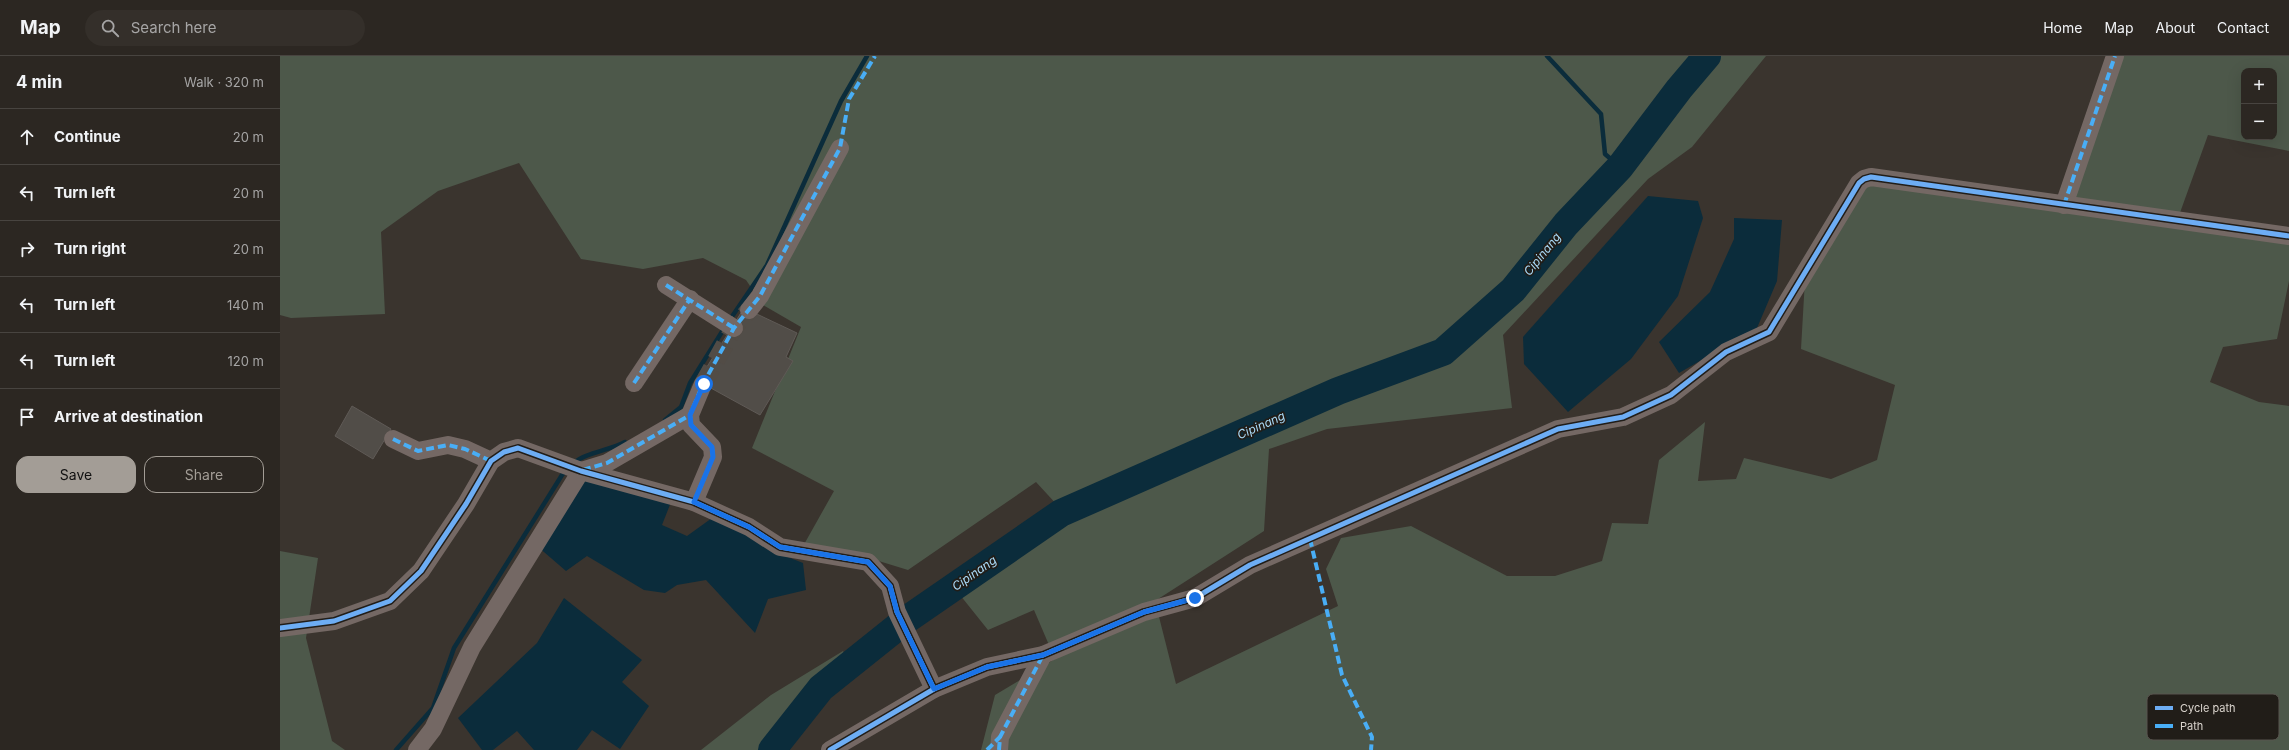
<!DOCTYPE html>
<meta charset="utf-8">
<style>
body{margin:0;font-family:Inter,sans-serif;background:#342f2a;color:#f1f3f6}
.controls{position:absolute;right:12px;top:12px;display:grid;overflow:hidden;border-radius:8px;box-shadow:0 4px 16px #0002}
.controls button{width:36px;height:36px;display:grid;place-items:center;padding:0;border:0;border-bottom:1px solid #484440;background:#2c2722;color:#f1f3f6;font:20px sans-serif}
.stop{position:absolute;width:12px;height:12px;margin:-9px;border:3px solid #1a73e8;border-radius:50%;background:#fff}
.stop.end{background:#1a73e8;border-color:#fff;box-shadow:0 1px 4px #0008}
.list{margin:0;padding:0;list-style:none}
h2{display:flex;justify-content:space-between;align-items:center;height:52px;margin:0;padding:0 16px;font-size:17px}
h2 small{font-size:13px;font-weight:400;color:#a6a5a5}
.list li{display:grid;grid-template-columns:26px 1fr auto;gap:12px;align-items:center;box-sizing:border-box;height:56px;padding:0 16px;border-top:1px solid #484440}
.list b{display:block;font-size:15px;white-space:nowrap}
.list em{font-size:13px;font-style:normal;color:#a6a5a5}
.actions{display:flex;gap:8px;padding:12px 16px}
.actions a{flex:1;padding:9px 0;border:1px solid #a39d96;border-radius:12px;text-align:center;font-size:14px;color:#a39d96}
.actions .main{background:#a39d96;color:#111}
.icon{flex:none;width:22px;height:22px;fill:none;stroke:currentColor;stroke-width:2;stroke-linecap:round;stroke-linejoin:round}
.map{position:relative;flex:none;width:2009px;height:694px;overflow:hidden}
header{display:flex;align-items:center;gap:24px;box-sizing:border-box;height:56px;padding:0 20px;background:#2c2722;border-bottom:1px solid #484440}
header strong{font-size:19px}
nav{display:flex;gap:22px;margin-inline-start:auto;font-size:14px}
.search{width:280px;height:36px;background:#342f2a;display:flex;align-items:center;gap:10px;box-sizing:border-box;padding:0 14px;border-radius:22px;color:#a6a5a5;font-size:15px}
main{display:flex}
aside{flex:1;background:#2c2722}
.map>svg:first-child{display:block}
.green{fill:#4d584a;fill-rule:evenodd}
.water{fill:#0b2c3b}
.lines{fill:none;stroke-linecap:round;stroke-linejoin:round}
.stream{stroke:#0b2c3b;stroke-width:4.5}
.river{stroke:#0b2c3b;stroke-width:28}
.building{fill:#514d48;stroke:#5f5a56}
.minor-tunnel{stroke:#524c46;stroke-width:18;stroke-dasharray:18 9;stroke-linecap:butt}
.minor{stroke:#746864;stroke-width:18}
.quiet{stroke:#49aef6;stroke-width:4;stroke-dasharray:8 4;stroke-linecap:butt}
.cycleway-casing{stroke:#211d18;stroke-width:8}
.cycleway{stroke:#6dadf4;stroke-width:5}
.route{stroke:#1a73e8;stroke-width:5}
.labels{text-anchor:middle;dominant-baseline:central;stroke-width:3.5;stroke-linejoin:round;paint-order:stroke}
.water-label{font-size:12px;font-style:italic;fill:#aadbf8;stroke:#211d18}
.key{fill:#211d18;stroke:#59544f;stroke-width:1}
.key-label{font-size:11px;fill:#dbd5ce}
</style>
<header>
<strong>Map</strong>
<div class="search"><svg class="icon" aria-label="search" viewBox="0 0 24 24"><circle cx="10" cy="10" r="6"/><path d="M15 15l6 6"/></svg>Search here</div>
<nav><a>Home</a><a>Map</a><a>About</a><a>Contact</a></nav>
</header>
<main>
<aside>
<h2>4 min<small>Walk · 320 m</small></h2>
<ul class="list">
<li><svg class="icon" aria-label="ahead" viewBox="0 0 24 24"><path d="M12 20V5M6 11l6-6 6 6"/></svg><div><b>Continue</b></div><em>20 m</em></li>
<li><svg class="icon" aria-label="left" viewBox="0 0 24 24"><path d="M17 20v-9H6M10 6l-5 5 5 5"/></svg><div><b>Turn left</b></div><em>20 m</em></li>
<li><svg class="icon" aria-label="right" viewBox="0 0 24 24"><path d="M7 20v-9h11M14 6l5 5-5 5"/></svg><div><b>Turn right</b></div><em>20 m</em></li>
<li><svg class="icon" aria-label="left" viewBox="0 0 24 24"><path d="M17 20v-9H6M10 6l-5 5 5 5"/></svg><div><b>Turn left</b></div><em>140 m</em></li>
<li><svg class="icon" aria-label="left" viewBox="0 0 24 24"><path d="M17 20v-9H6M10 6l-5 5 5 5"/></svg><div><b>Turn left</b></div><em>120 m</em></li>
<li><svg class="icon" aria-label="arrive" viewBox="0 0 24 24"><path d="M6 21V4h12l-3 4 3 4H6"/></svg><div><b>Arrive at destination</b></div></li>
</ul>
<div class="actions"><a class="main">Save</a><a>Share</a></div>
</aside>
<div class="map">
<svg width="2009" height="694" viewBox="0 0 2009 694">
<rect width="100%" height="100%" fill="#3a342e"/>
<g class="green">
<path d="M0,0h1486l-74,91 -44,32 -145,156 9,73 -185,21 -58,20 -5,82 -109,70 21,83 162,-78 -12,-37 15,-31 70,-12 96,50h48l47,-15 10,-38 36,1 11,-64 46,-38 -7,59 38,-2 8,-21 87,21 46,-19 18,-75 -94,-36 5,-87 59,-88 203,31 51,-149h170v95l-81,-16 -31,86 112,17v43l-12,58 -54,8 -13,35 49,20 30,4v344h-1308l14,-55 60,-36 -21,-49 -46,20 -40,-50 111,-73 -23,-25 -128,88 -39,-12 -67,-10 32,-57 -82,-43 49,-121 -38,-22 -17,-25 -43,-22 -60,11 -62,-10 -62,-96 -81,28 -57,41 4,82 -94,4 -11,-3zM1964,15h30v66h-30z"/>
<polygon points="0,495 38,502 26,582 52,685 65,694 0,694"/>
<polygon points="563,595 576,616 539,646 501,694 421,694 491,639"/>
</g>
<g class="water">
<polygon points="1368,140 1418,145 1423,162 1398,240 1351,303 1288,356 1244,308 1243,281"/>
<polygon points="1454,162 1502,164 1497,225 1477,272 1399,317 1379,286 1430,236 1454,183"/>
<polygon points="293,424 365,429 393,441 382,469 407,480 432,462 447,466 490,494 523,507 526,534 488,543 475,577 426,524 397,529 385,537 364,534 307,500 286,515 257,490"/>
<polygon points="284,542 362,604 342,626 369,650 340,693 312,674 297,694 254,694 237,675 213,694 202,694 178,662 257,587"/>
</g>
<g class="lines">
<g class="stream">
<polyline points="1267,0 1321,58 1325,98 1340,111"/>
<polyline points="449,265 487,209 561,45 587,0"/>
<polyline points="385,364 401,351 410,327 445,271"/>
<path d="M294,407c10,-10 37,-13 51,-21"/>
<polyline points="116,694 153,652 174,592 282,419 287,414"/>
</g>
<polyline class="river" points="492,694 541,632 626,564 781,457 1058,335 1163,296 1233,234 1286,168 1340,111 1399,33 1427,0"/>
</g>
<g class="building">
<polygon points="464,252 517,277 506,301 513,305 480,359 418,325"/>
<polygon points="72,350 111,373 93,403 55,380"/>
</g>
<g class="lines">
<polyline class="minor-tunnel" points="423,328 454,272 469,254"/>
<g class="minor">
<polyline points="1784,149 1835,0"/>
<polyline points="386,229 454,272"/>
<polyline points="469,254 480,240 560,92"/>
<polyline points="354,327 410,243"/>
<polyline points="113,383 138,395 168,389 185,393 211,405"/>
<polyline points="414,446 433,401 432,391 411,369 410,359 423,328"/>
<polyline points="0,572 54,565 110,545 141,515 186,448 211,405 224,396 238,392 301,415 414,446 469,471 500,491 588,506 610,530 617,556 654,633"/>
<polyline points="137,694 153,673 192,591 301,415 327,407 410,359"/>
<polyline points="550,694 654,633 707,611 763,599 864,556 915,542 970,509 1278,373 1343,361 1391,339 1446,296 1489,276 1579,127 1584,123 1591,121 2009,180"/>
<polyline points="719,694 720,681 763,599"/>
</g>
<g class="quiet">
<polyline points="1784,149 1835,0"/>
<polyline points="386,229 454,272"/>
<polyline points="354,327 410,243"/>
<polyline points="113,383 138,395 168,389 185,393 211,405"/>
<polyline points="303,414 327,407 410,359"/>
<polyline points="414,446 433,401 432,391 411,369 410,359 423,328 454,272 480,240 560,92 569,43 595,0"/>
<polyline points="1030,483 1062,619 1092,681 1091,694"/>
<polyline points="707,694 720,681"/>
<polyline points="719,694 720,681 763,599"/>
</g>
<defs>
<g id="cycleway">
<polyline points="0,572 54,565 110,545 141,515 186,448 211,405 224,396 238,392 301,415 414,446 469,471 500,491 588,506 610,530 617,556 654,633"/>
<polyline points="550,694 654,633 707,611 763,599 864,556 915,542 970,509 1278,373 1343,361 1391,339 1446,296 1489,276 1579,127 1584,123 1591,121 2009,180"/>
</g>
</defs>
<use href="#cycleway" class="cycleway-casing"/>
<use href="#cycleway" class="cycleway"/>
</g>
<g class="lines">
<polyline class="route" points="424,328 410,359 411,369 432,391 433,401 414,446 469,471 500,491 588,506 610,530 617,556 654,633 707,611 763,599 864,556 915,542"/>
</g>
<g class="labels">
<g class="water-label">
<text transform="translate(1262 198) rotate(-51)">Cipinang</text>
<text transform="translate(981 369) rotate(-24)">Cipinang</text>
<text transform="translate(694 517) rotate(-35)">Cipinang</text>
</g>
</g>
<rect x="1867" y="638" width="132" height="46" rx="6" class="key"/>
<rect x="1875" y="650" width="18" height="4" fill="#6dadf4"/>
<rect x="1875" y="668" width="18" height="4" fill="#49aef6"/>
<g class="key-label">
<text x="1900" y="656">Cycle path</text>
<text x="1900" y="674">Path</text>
</g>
</svg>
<div class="controls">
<button>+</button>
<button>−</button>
</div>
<div class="stop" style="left:424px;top:328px"></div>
<div class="stop end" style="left:915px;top:542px"></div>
</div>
</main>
